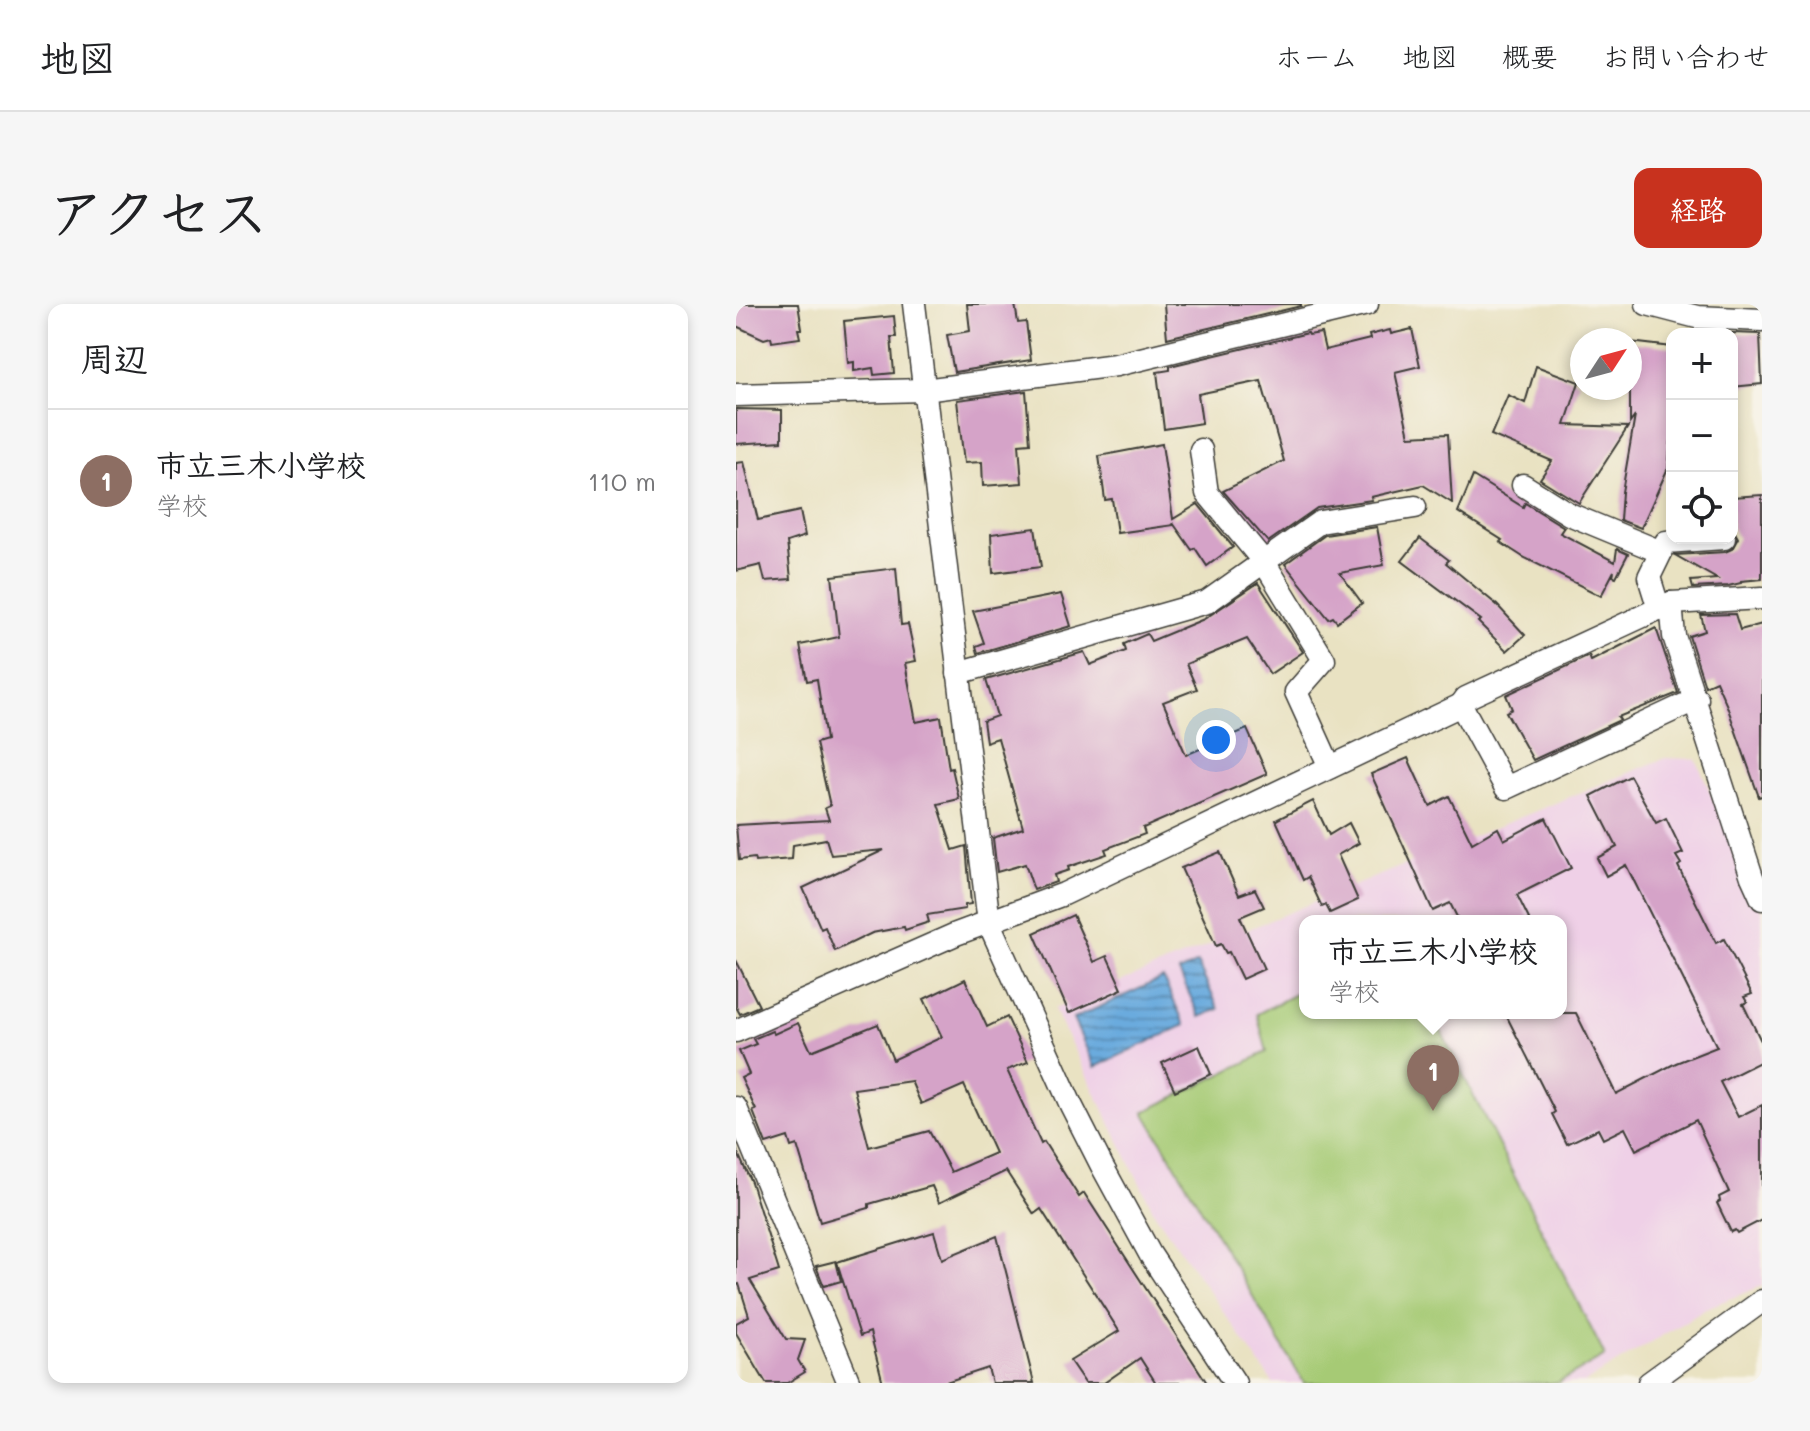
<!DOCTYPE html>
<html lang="ja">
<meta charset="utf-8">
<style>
body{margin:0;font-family:Mali,"Klee One",sans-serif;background:#f6f6f6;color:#202124}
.controls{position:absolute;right:24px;top:24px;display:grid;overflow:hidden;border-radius:16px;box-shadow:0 4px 12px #0003}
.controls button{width:72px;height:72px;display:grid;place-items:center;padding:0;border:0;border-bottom:2px solid #e0e0e0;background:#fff;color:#202124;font:40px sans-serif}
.compass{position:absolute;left:834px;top:24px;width:72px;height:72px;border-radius:50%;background:#fff;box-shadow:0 4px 12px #0003;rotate:54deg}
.you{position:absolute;left:480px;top:436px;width:28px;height:28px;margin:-20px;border:6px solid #fff;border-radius:50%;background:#1a73e8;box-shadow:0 0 0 12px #1a73e833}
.badge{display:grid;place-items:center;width:52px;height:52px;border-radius:50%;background:#c8321e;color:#fff;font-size:26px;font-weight:700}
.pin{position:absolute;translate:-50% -66px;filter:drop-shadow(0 2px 4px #0008)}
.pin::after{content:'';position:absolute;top:42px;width:28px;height:24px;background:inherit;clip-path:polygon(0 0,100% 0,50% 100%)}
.popup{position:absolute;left:563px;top:611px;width:268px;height:104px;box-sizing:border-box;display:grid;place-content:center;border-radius:16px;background:#fff;filter:drop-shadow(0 2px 6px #0005);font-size:26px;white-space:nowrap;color:#757577}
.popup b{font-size:30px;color:#202124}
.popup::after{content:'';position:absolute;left:50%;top:100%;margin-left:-16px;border:16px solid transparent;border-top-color:#fff}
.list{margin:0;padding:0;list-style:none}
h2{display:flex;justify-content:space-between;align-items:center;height:104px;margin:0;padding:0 32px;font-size:34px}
h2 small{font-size:26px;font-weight:400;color:#757577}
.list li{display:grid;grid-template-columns:52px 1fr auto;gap:24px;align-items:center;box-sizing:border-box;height:144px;padding:0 32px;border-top:2px solid #e0e0e0}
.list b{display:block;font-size:30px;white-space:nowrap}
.list p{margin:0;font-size:26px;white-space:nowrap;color:#757577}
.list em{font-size:26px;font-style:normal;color:#757577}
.icon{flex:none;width:44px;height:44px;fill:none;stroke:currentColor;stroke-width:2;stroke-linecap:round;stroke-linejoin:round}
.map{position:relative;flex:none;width:1026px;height:1079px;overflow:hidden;border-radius:16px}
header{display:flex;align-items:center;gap:48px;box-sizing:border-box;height:112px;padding:0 40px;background:#fff;border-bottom:2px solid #e0e0e0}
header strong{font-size:38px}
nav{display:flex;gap:44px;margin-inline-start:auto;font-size:28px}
.intro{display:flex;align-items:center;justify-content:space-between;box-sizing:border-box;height:192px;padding:0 48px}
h1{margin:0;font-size:56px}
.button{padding:20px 36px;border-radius:16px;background:#c8321e;color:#fff;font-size:28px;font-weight:700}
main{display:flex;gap:48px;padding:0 48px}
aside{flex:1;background:#fff;border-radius:16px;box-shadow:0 4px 12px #0003}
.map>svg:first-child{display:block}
.built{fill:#efd0e7;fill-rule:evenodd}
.pitch{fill:#a6ca74;stroke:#617348;stroke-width:2}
.water{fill:url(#water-rules);stroke:#43647d;stroke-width:2}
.building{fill:#d5a3c8;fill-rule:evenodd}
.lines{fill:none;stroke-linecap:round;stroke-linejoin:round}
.minor-casing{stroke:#3b3a35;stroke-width:25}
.minor{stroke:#fff;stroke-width:22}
</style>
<header>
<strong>地図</strong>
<nav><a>ホーム</a><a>地図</a><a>概要</a><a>お問い合わせ</a></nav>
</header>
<div class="intro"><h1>アクセス</h1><a class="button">経路</a></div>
<main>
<aside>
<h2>周辺<small></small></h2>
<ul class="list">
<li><span class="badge" style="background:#8d6e63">1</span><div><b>市立三木小学校</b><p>学校</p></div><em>110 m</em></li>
</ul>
</aside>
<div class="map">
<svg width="1026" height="1079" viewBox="0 0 1026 1079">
<defs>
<pattern id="water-rules" width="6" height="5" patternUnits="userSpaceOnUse" patternTransform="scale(2)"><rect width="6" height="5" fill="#6aabde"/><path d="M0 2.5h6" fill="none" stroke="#568ab3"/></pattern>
</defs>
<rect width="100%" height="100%" fill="#f7f3e8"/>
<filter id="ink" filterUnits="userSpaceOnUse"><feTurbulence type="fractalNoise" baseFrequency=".0125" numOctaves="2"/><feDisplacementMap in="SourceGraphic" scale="16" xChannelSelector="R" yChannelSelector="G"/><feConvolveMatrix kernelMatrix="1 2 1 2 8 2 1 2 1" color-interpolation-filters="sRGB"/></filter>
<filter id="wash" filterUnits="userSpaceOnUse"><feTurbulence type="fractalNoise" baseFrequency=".006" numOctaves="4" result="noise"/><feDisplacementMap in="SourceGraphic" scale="32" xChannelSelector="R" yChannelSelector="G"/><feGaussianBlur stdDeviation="1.8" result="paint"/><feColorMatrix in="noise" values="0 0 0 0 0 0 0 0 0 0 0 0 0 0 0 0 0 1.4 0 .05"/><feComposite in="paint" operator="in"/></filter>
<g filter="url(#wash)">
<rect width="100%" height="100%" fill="#e9e2c2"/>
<path class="built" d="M929,454l31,1 66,153v374l-53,21 -125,76h-311l-118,-169 -101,-205zM569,617h256v92h-256z"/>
<polygon class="pitch" points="569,685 569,709 696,709 869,1052 821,1079 568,1079 408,808 531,748 521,710"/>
<g class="water">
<polygon points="461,659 483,705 464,713 443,668"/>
<polygon points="427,674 449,721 359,763 337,715"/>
</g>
<g id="blocks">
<g class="building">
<polygon points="0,0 62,0 66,25 62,25 64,34 36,38 35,33 28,35 0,22"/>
<polygon points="231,0 279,0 282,19 290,18 295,56 218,68 211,31 234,27"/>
<polygon points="428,0 565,0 565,2 431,34"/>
<polygon points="158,12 160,33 155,33 158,69 138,71 137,64 118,67 118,58 112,59 108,17"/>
<polygon points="676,25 684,62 659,68 673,132 712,130 716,199 687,181 635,193 636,196 581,204 532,238 487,187 548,157 525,77 462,90 466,119 428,125 421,68 434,66 434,62 572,29 573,31 585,29 589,46 634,35 633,31 654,26 655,30"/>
<polygon points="996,29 1024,30 1026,80 996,83"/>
<polygon points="894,38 936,43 936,126 932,164 905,224 884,216 886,188 899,112 894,119"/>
<polygon points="800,62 843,78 829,121 892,123 843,199 804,175 816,157 755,131 772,91 789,99"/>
<polygon points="290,87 294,139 283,140 286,179 247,182 246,158 228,159 221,96"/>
<polygon points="0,105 46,106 46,137 0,140"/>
<polygon points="426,140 437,215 462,200 497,243 471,262 459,244 456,246 437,219 438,221 381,229 376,195 369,196 363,152"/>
<polygon points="8,158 22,216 64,207 69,232 51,238 55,275 29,277 25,261 0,267 0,159"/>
<polygon points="737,172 787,203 789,199 828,223 824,229 879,258 881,245 892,250 880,273 877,272 878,267 865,292 787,253 764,238 766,236 722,208"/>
<polygon points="1026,191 1026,275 1005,277 1005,279 992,282 957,284 955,277 981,275 939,251 989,248 996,245 1002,234 996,223 996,193"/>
<polygon points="641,223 648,261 604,269 626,299 601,318 597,313 593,315 549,260 589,231"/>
<polygon points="299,224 305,263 257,269 255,230"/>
<polygon points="684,234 713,256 710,259 761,301 789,331 771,347 742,318 745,316 666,257"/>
<polygon points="160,264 165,321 172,320 180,357 169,359 180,418 205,413 213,465 216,464 223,495 202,500 217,546 230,542 235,600 229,601 229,605 191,611 193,618 169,626 168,623 136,629 99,647 89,623 85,625 67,584 148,546 95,551 90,535 57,541 56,555 19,558 18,554 3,556 0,521 93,516 89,504 94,502 80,439 90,436 81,375 71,377 64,341 103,333 96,272"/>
<polygon points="522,279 567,348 534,370 511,335 450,360 461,385 427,398 450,451 511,425 531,470 407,524 409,530 369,545 371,550 332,563 333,566 318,571 320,578 298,586 289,560 261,568 257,534 287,524 262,434 250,438 247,417 261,412 250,376 348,348 354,361 390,347 388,340 411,330 415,337 468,315"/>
<polygon points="325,290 335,322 242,349 240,342 248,339 237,307"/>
<polygon points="999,310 1004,326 1026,320 1026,492 1023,493 991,402 980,377 969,382 953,332 969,327 965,311"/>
<polygon points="920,324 942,389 882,413 884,416 797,456 770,408 776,405 770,391 853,352 855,357"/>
<polygon points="672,454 694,502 713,492 736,539 762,524 768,536 810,514 835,564 781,591 794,617 723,617 714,599 697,607 635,470"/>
<polygon points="894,472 920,519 930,514 947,549 940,552 945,560 942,562 980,639 988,635 1016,690 1008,693 1011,698 1007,700 1026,739 1026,757 984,778 1002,813 1026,801 1026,916 1001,929 999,926 995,928 981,899 984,897 983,893 993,888 960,816 900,846 889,824 867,835 862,825 831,840 816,810 819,808 769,709 840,709 880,790 940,759 981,743 890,561 870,572 861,554 881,543 855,492"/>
<polygon points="577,497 593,531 613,519 623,539 602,551 622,596 594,609 590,601 586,603 572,573 567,576 540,516"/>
<polygon points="484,548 503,591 519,585 528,603 504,613 528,665 506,675 493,648 490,649 485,640 480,642 445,564"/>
<polygon points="337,611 358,658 371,652 386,685 333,709 298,629"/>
<polygon points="0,656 23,702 4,710 0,703"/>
<path d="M229,675l22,48 20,-10 21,45 -21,8 34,74 3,-2 35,55 5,-4 123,190h-51l-16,-25 -36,25h-19l-15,-22 49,-30 -78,-122 -7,5 -28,-43 -67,32 -7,-17 -63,18v4l-49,14 -23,-77 -6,2 -3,-10 -22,7 -13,-33 3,-1 -15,-32 8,-4 -10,-23 17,-7 -3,-5 19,-8 2,3 24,-11 13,28 67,-27 15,36 49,-23 -18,-38zM175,777l10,23 43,-19 31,68 -44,19 -22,-41 -60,16 -15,-58z"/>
<polygon points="463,742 475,770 439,787 426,759"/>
<polygon points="0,845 15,878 43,967 14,976 50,1035 69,1036 62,1056 69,1068 51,1079 30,1079 0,1029 0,1019 13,1012 3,980 0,981"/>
<polygon points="198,928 206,955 261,932 298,1079 256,1079 252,1064 207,1079 147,1079 134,1028 124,1032 101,958"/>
<polygon points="100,957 105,977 88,982 80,962"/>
</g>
</g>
</g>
<g filter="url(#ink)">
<use href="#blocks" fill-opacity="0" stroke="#3b3a35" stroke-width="2"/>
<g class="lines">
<defs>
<g id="minor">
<polyline points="178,0 253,619 335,801 366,862 414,950 499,1079"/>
<polyline points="911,0 961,13 1026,16"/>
<polyline points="0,91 188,86 380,61 631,0"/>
<polyline points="465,146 471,189 528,258 588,356 560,388 594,463"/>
<polyline points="787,181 833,210 925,248"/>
<polyline points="935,299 938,332 1016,573 1026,595"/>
<polyline points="923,305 913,273 930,238 988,234"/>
<polyline points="222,369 471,298 584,218 679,203"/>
<polyline points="961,395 770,484 725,401 730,394 935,299 1026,294"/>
<polyline points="0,727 220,630 328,590 725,401"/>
<polyline points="0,804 113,1079"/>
<polyline points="913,1079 1026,997"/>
</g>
</defs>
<use href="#minor" class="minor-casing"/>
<use href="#minor" class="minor"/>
</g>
</g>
</svg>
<div class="controls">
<button>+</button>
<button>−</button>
<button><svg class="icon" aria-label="locate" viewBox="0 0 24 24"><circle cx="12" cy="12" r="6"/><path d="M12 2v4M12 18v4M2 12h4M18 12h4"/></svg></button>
</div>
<svg class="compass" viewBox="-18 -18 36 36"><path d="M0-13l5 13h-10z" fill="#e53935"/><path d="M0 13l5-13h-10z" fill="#757577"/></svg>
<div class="you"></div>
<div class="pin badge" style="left:697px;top:807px;background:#8d6e63">1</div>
<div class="popup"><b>市立三木小学校</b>学校</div>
</div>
</main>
